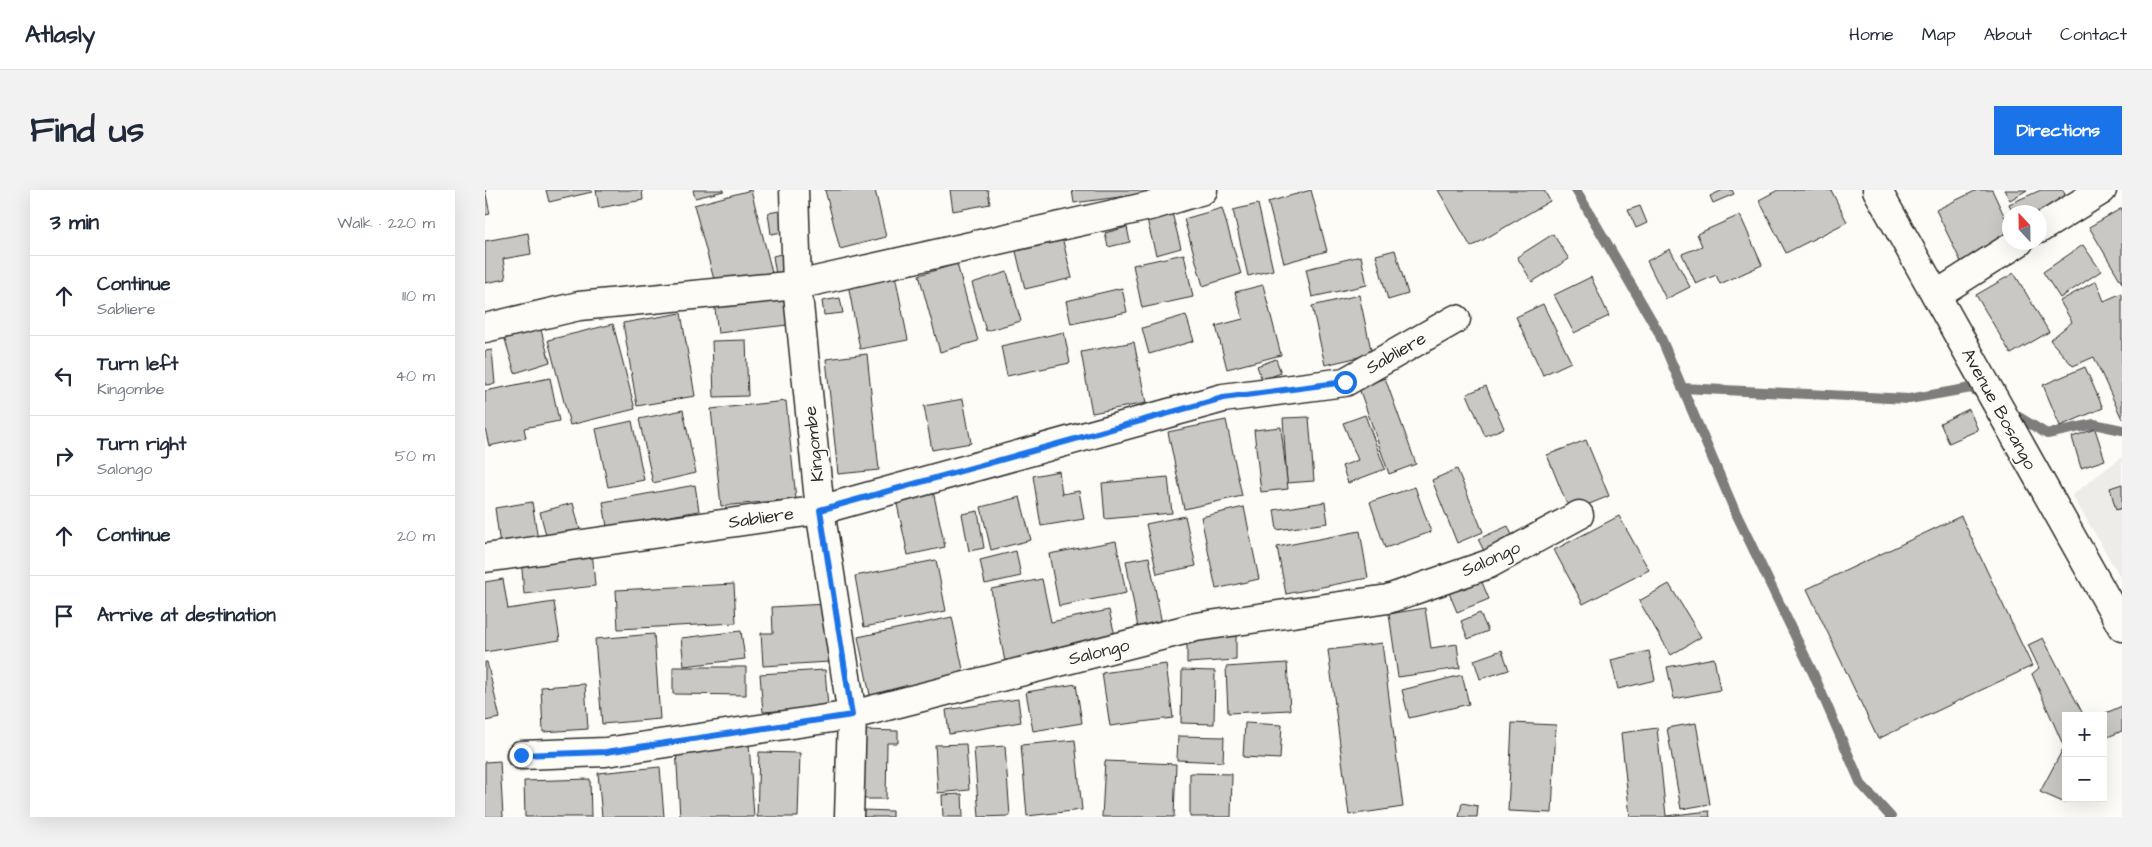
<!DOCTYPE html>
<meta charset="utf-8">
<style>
body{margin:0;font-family:"Architects Daughter",sans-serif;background:#f2f2f3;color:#1f2937}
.controls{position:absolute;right:15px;bottom:15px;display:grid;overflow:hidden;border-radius:0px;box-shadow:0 5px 20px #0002}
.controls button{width:45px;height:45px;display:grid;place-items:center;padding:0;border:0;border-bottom:1px solid #e0e1e3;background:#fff;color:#1f2937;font:25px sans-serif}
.compass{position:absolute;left:1517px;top:15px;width:45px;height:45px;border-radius:50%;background:#fff;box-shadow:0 5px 20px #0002;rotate:338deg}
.stop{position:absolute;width:15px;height:15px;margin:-11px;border:4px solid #1a73e8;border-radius:50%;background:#fff}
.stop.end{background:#1a73e8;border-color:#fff;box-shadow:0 1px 5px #0008}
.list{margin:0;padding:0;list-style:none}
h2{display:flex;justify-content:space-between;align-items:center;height:65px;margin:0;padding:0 20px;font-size:21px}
h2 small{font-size:16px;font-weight:400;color:#747a83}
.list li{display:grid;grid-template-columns:32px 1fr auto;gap:15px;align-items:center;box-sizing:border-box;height:80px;padding:0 20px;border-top:1px solid #e0e1e3}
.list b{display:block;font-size:19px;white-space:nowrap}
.list p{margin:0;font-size:16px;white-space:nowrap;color:#747a83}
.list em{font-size:16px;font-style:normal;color:#747a83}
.icon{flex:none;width:28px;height:28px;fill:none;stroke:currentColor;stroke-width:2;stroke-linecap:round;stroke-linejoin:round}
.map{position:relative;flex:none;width:1637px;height:627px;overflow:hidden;border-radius:0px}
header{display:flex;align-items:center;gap:30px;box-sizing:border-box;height:70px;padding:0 25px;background:#fff;border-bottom:1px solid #e0e1e3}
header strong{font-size:24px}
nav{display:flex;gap:28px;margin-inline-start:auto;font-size:18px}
.intro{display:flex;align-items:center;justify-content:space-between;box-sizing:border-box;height:120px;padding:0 30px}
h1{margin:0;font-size:35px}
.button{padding:12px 22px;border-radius:0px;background:#1a73e8;color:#fff;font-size:18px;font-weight:700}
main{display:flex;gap:30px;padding:0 30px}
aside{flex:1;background:#fff;border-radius:0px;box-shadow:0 5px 20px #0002}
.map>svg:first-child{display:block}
.built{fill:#edece8}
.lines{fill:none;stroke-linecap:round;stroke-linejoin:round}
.stream{stroke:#7e7d7b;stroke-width:10}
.building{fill:#c9c8c4;stroke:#2b2b2b}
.minor-casing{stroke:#2b2b2b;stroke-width:31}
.minor{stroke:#fdfcf7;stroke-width:28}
.route{stroke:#1a73e8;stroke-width:6}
.labels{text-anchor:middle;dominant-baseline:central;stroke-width:4;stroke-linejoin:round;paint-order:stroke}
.street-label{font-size:18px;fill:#2b2b2b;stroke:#fdfcf7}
</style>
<header>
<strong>Atlasly</strong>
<nav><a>Home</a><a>Map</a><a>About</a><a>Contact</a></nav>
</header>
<div class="intro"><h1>Find us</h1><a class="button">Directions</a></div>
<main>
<aside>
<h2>3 min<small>Walk · 220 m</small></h2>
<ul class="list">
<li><svg class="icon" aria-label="ahead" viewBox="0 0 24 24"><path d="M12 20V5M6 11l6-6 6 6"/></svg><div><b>Continue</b><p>Sabliere</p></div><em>110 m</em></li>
<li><svg class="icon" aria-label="left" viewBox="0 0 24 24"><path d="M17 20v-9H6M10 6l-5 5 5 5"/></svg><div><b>Turn left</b><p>Kingombe</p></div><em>40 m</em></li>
<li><svg class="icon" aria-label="right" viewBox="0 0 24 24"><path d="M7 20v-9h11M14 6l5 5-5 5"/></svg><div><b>Turn right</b><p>Salongo</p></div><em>50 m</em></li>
<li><svg class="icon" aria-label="ahead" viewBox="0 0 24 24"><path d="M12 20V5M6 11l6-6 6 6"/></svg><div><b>Continue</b></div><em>20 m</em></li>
<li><svg class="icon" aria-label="arrive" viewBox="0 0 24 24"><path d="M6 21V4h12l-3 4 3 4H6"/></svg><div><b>Arrive at destination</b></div></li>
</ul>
</aside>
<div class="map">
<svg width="1637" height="627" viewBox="0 0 1637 627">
<rect width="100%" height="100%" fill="#fdfcf7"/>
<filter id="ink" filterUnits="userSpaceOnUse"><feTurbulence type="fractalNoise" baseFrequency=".02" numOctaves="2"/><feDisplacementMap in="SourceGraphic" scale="10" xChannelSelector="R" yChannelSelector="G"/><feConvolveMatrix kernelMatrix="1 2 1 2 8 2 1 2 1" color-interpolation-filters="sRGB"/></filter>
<g filter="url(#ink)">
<polygon class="built" points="1637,267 1637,390 1587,305"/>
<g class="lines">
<g class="stream">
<polyline points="1091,0 1173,141 1249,319 1328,483 1376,594 1406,627"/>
<polyline points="1197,198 1424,209 1486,198 1499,206"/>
<polyline points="1524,221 1562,244 1609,234 1637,240"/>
</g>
</g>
<g class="building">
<polygon points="0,0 5,24 0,25"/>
<polygon points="61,0 106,0 107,2 64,12"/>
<polygon points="111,0 157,0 158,10 114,18"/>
<polygon points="208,0 239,0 239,1 210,8"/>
<polygon points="266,0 287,82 231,97 209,15"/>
<polygon points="340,0 390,0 401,47 355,59"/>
<polygon points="465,0 503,0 505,14 468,21"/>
<polygon points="587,0 680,0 680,1 589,13"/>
<polygon points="826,0 842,61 799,73 783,12"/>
<polygon points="953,0 1059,0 1065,11 986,57"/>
<polygon points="1238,0 1247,0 1249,4 1228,13 1225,6"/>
<polygon points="1293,0 1346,0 1362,32 1301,63 1274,10"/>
<polygon points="1492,0 1507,0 1524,36 1524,52 1478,76 1451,20"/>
<polygon points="1519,0 1542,0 1525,10"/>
<polygon points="1556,0 1578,0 1585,16 1554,30 1554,22 1527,22 1524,14"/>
<polygon points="773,14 788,80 763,86 748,20"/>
<polygon points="1155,16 1162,33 1151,38 1143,20"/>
<polygon points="737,18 756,84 718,96 699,29"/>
<polygon points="1637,18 1637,93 1604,37"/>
<polygon points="686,19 696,58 671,65 661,26"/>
<polygon points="300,20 303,41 286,44 283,23"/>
<polygon points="1255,25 1277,75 1235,94 1231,85 1211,94 1197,64 1217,56 1212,44"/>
<polygon points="642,37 645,52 623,57 620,43"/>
<polygon points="43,43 46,64 18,69 21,89 0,93 0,51"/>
<polygon points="576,43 587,88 540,99 529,53"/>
<polygon points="1068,44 1084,69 1047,92 1032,67"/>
<polygon points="1598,55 1616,81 1575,108 1558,82"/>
<polygon points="1185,59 1205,97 1181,109 1162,71"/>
<polygon points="910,60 923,104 903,110 891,65"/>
<polygon points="300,63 304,82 291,85 288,66"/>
<polygon points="699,64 708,107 657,118 648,75"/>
<polygon points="876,66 882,95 827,107 821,79"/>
<polygon points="472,74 493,151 455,162 434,85"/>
<polygon points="522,82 536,131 501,141 487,93"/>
<polygon points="1529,83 1564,142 1526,164 1491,105"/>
<polygon points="410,85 423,150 375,159 363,94"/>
<polygon points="1106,87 1124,126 1089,143 1069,105"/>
<polygon points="1611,91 1619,111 1637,103 1637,229 1609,167 1588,176 1565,150 1587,132 1575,111"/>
<polygon points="778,95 796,165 742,179 731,136 758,129 750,102"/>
<polygon points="637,98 642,122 586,134 581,111"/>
<polygon points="307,102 311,134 233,143 229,111"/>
<polygon points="874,105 887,164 840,175 827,116"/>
<polygon points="355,108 358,123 339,125 337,111"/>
<polygon points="1058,114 1086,172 1058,185 1031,127"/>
<polygon points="196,123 210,206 152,216 138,133"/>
<polygon points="701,125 709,151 664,164 657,138"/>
<polygon points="54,133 65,172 30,183 18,143"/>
<polygon points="128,134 150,219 85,235 63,150"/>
<polygon points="579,142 585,173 522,186 516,156"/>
<polygon points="261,150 263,206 229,207 227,151"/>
<polygon points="649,152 661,213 607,223 596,162"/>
<polygon points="7,160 10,194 0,195 0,161"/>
<polygon points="382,164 394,280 353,284 341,169"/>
<polygon points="791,169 796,183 777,190 772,176"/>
<polygon points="1600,177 1618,218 1575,236 1558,195"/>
<polygon points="65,188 74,231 39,238 41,248 4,256 0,238 0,201"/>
<polygon points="900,188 931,274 904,284 874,198"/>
<polygon points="1001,196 1019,238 1000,246 982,204"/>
<polygon points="478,209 486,253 447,260 439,216"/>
<polygon points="301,211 311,309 236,316 226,219"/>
<polygon points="1484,219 1493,240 1464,253 1455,233"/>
<polygon points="198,220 211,283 168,293 154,229"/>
<polygon points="880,225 900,279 863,293 857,276 873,270 858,233"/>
<polygon points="824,227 829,291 802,293 798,228"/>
<polygon points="741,230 757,306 699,319 683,242"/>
<polygon points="147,231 159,290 123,297 111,239"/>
<polygon points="796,237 803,299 776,302 769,240"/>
<polygon points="1610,239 1620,270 1596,278 1587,247"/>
<polygon points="1101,250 1124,306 1085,322 1062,265"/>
<polygon points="972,279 998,342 972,353 947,290"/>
<polygon points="574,281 577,304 594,301 599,329 556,336 548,286"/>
<polygon points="683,287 687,323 620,329 617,293"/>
<polygon points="1637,294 1637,318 1631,320 1625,298"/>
<polygon points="210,295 214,321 122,337 118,312"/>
<polygon points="447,296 460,357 423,365 410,305"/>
<polygon points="930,297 946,342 900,358 885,312"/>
<polygon points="535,307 546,350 506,360 496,317"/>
<polygon points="47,312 53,350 15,355 10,318"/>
<polygon points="840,312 843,333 792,340 789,320"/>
<polygon points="88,313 95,340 62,349 55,322"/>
<polygon points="759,317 774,389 731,399 716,327"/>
<polygon points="493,321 499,358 484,361 477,324"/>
<polygon points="700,326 711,376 672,384 661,334"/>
<polygon points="1134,326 1164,380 1098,414 1069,360"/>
<polygon points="1476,326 1547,476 1393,549 1322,399"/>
<polygon points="1023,336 1030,352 1001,365 993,349"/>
<polygon points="875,341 883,388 801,404 792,357"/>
<polygon points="631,351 641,403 574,416 564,364"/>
<polygon points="107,360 110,396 39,404 36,368"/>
<polygon points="531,361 536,386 500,394 495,370"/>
<polygon points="664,367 677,434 653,438 641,371"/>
<polygon points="451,370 461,421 379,437 370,386"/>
<polygon points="994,385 1004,409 972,422 962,398"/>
<polygon points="18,389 23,419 69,412 75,450 0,462 0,392"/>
<polygon points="557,389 566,432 624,420 631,450 520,472 506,399"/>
<polygon points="249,394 251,433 133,439 131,400"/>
<polygon points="1184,394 1216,447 1186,465 1154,411"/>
<polygon points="341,414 344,472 278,476 276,443 288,443 287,417"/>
<polygon points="940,418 946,458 972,454 975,478 913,487 904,424"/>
<polygon points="995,423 1003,441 983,449 976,431"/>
<polygon points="467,427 480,489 386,510 373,447"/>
<polygon points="256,441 260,469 199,476 196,448"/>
<polygon points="169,444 175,529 117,534 110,449"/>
<polygon points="751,446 751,470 702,473 702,449"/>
<polygon points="1558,448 1599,526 1581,526 1582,608 1580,613 1555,602 1579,557 1547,484 1554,478 1543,455"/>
<polygon points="897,453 918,617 864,625 843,460"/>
<polygon points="1017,460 1024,480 995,489 989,470"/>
<polygon points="1164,461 1170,490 1133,499 1126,470"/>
<polygon points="1229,468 1235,500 1189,509 1182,477"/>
<polygon points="0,472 2,472 15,528 0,531"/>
<polygon points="802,473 805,520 743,523 741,477"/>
<polygon points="681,474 688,528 625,536 617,483"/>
<polygon points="188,477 261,477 261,505 188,504"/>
<polygon points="340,480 343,517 278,522 275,484"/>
<polygon points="697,480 730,481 729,534 696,533"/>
<polygon points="977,485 984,514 924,528 917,500"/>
<polygon points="100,494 103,539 58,542 56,497"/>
<polygon points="591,494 597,533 548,541 541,502"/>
<polygon points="533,509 536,532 464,544 461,520"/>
<polygon points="1637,516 1637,541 1618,549 1618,526 1614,526"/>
<polygon points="760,533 797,535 795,569 758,567"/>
<polygon points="1027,533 1071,535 1067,623 1023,621"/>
<polygon points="1211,533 1225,614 1196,619 1182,538"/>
<polygon points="1172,538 1181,626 1224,621 1225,627 1145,627 1136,543"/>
<polygon points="377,540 413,541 413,553 402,553 401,609 375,609"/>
<polygon points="693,546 739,547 738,572 692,570"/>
<polygon points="590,550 597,620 542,626 536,555"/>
<polygon points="264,553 269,627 195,627 191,558"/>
<polygon points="481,554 484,600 453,603 450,555"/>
<polygon points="520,556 525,626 494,627 489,558"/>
<polygon points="274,562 315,563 313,627 272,627"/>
<polygon points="15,571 18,627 0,627 0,572"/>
<polygon points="620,571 691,574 689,627 617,627"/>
<polygon points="175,577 179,627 117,627 113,583"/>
<polygon points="705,583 747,584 746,627 705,627"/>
<polygon points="105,589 106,627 40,627 39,591"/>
<polygon points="477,604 478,627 458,627 457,605"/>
<polygon points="977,613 993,616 992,627 974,627"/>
<polygon points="376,620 407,621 407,627 376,627"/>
</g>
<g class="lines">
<defs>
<g id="minor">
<polyline points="309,0 312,95 335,320 367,525 364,627"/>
<polyline points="1392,0 1637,437"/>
<polyline points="1554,39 1617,0"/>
<polyline points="1451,105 1534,52"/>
<polyline points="0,138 94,116 312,95 669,15 718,0"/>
<polyline points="0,368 335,320 738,208 860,192 971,129"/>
<polyline points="36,565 121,562 367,525 711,437 903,409 1004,374 1094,325"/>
</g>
</defs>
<use href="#minor" class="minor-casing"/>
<use href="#minor" class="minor"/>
</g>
</g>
<g class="lines" filter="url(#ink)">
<polyline class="route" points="36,565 121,562 367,525 335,320 738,208 860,192"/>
</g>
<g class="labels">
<g class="street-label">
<text transform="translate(911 163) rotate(-30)">Sabliere</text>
<text transform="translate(1514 219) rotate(61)">Avenue Bosango</text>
<text transform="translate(329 254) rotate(-96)">Kingombe</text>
<text transform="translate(276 328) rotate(-8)">Sabliere</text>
<text transform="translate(1006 369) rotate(-24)">Salongo</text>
<text transform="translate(614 462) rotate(-14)">Salongo</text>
</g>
</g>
</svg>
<div class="controls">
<button>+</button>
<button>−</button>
</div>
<svg class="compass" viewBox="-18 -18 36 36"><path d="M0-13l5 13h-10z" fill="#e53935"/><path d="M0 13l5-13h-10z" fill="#747a83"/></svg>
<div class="stop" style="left:860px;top:192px"></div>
<div class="stop end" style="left:36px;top:565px"></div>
</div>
</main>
